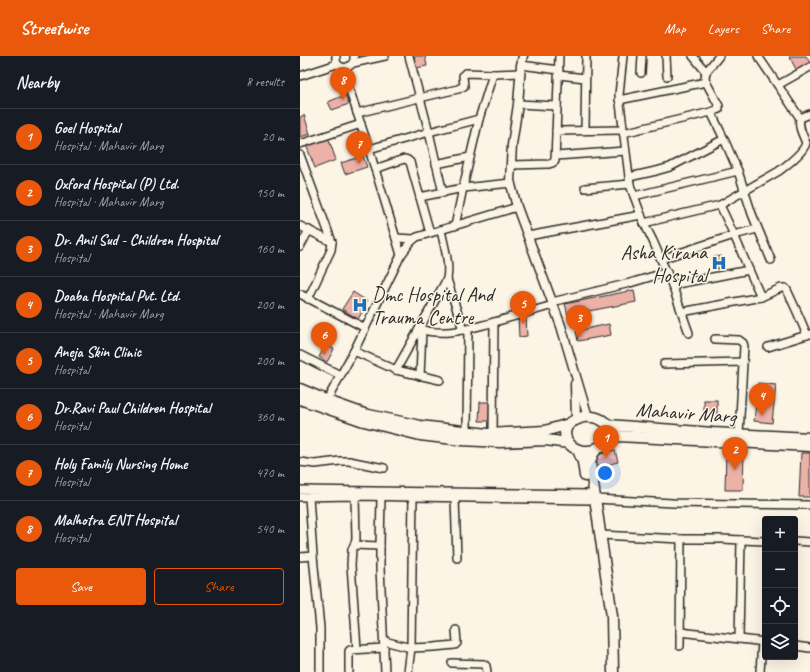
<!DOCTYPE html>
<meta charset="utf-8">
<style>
body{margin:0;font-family:Caveat,sans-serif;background:#242831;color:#f1f3f6}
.controls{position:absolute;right:12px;bottom:12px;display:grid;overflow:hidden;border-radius:4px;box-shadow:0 4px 16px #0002}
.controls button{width:36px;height:36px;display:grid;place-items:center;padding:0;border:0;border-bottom:1px solid #363941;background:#171b24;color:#f1f3f6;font:20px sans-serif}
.you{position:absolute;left:305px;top:417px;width:14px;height:14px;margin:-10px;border:3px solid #fff;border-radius:50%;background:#1a73e8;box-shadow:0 0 0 6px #1a73e833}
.badge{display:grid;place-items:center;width:26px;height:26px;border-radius:50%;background:#ea580c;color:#fff;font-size:13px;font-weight:700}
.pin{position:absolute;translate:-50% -33px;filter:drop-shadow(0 1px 2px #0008)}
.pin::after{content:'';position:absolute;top:21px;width:14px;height:12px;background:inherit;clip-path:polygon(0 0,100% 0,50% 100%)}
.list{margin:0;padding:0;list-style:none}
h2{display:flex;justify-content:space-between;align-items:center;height:52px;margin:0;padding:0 16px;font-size:17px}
h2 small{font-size:13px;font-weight:400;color:#9ea1a6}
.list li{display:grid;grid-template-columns:26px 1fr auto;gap:12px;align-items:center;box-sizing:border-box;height:56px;padding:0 16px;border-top:1px solid #363941}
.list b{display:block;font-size:15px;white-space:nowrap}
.list p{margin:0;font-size:13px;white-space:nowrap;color:#9ea1a6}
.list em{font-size:13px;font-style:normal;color:#9ea1a6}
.actions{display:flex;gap:8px;padding:12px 16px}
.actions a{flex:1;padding:9px 0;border:1px solid #ea580c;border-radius:4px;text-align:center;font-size:14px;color:#ea580c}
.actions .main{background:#ea580c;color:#fff}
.icon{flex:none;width:22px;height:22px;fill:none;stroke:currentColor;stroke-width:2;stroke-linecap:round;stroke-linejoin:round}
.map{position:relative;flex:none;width:510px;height:616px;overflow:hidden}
header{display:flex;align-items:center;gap:24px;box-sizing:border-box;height:56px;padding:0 20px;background:#ea580c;color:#fff}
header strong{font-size:19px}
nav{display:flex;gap:22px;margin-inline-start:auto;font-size:14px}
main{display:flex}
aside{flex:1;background:#171b24}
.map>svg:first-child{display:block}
.building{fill:#ecb2a8;stroke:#2b2b2b}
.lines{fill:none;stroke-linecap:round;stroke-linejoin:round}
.minor-casing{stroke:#2b2b2b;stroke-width:10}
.major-casing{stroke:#2b2b2b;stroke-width:11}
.highway-casing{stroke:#2b2b2b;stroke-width:13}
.minor{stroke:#fcf5e5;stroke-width:7}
.major{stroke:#fcf5e5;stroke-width:8}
.highway{stroke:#fcf5e5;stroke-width:10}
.labels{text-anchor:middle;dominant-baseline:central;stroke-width:3;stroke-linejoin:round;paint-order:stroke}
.poi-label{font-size:20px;fill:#2b2b2b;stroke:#fcf5e5;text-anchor:end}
.street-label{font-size:20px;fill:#2b2b2b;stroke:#fcf5e5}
</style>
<header>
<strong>Streetwise</strong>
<nav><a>Map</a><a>Layers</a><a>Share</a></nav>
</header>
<main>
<aside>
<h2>Nearby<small>8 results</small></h2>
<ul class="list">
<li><span class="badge">1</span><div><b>Goel Hospital</b><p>Hospital · Mahavir Marg</p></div><em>20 m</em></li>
<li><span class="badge">2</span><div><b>Oxford Hospital (P) Ltd.</b><p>Hospital · Mahavir Marg</p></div><em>150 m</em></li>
<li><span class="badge">3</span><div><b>Dr. Anil Sud - Children Hospital</b><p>Hospital</p></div><em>160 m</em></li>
<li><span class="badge">4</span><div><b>Doaba Hospital Pvt. Ltd.</b><p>Hospital · Mahavir Marg</p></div><em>200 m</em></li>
<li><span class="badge">5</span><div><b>Aneja Skin Clinic</b><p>Hospital</p></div><em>200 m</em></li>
<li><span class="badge">6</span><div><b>Dr.Ravi Paul Children Hospital</b><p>Hospital</p></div><em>360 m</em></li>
<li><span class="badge">7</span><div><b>Holy Family Nursing Home</b><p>Hospital</p></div><em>470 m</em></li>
<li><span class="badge">8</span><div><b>Malhotra ENT Hospital</b><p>Hospital</p></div><em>540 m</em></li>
</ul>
<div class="actions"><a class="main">Save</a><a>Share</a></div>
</aside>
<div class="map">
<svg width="510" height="616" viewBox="0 0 510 616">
<rect width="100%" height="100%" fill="#fcf5e5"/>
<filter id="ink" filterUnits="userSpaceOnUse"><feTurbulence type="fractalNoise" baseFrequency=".025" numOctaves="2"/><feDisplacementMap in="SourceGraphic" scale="8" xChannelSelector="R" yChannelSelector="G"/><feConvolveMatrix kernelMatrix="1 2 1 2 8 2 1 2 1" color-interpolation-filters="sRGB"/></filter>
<g filter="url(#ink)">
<g class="building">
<polygon points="114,0 125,0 127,10 116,12"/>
<polygon points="489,0 506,0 510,7 510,10 498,17"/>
<polygon points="45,39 49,48 32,54 28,46"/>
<polygon points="4,59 10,78 0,81 0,61"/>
<polygon points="28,81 36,104 15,112 6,89"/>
<polygon points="63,100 67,111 45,118 41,107"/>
<polygon points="421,200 423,212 416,213 414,201"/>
<polygon points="334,234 336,246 268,259 265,248"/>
<polygon points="53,236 67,245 63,252 64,253 58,263 42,253"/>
<polygon points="218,261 226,261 227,280 219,281"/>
<polygon points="309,268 311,279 278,285 276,275"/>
<polygon points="26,289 34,293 27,306 19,301"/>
<polygon points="458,327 476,329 472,367 454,365"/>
<rect x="404" y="344" width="13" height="18"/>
<polygon points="180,346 190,346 189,365 179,365"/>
<polygon points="315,394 318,406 298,411 295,399"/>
<polygon points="426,395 444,395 443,434 425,434"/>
<polygon points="501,397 510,397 510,441 499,441"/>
</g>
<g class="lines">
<defs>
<g id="minor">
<path d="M36,0c-1,8 3,11 10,12 5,-3 9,-5 8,-12"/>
<polyline points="109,0 129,76 143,137"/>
<polyline points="323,0 319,39 330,129 344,167 353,185 372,229 389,277"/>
<polyline points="366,0 367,20"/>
<polyline points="393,0 406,16 419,0"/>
<polyline points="53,7 85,0"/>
<polyline points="221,9 259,14"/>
<polyline points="46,12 48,29 69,93 101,199"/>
<polyline points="341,17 342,0"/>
<polyline points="259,19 285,22"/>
<polyline points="0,20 37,8"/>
<polyline points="478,29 510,11"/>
<polyline points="319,44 406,26"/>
<polyline points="218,48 257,50"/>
<polyline points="411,56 424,83 438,115 452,158 471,204"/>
<polyline points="57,57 119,42 158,33 164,30 163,20 164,18 166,17 193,18 220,17"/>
<polyline points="500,62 510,58"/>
<polyline points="285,74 286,0"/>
<polyline points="256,75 323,74"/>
<polyline points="323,77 411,56 419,53 419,50 406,26 405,22 406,16"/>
<polyline points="0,88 61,68"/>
<polyline points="69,93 129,76 179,63"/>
<polyline points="0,99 32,186 31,194 8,243"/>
<polyline points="256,100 325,95"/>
<polyline points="136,108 170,101"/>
<polyline points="211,109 249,108 252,107 255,105 259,0"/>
<path d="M75,113l29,-10c3,0 4,1 6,3l20,71"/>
<polyline points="329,121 356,115 370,111 424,83"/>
<polyline points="285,132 330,128"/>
<polyline points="334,140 438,115"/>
<polyline points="120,141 163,132 211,127"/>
<polyline points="420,149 434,179 449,214"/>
<path d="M344,167l63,-15 13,-3 59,-34c8,-6 25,-19 27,-28 -3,-8 -8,-15 -6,-25l-42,-62"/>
<polyline points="0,170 32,186"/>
<polyline points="155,170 163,132 179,63 193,18"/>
<polyline points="228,180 341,159"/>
<polyline points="96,182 114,183"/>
<polyline points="0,191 9,174"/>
<polyline points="361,203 434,179 457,173"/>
<polyline points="147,223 163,274"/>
<polyline points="372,229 449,214 461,241 481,232 485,232 487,234 498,258 507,279"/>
<polyline points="0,238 65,272"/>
<polyline points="252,246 330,227 367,216"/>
<polyline points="382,256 461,241"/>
<path d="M119,273c26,8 48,0 72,-6 21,-6 42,-12 62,-18"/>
<polyline points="415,283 439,284 443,287 444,290 439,378"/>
<polyline points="468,291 510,278"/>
<polyline points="54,295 96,314 140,324"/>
<polyline points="0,299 40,319"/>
<polyline points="364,308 443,306"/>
<path d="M96,314l51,-91c3,-17 -3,-33 -6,-49"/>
<polyline points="120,320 122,274"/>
<path d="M27,344l27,-49 47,-96c5,-6 9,-14 16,-18l100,-30"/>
<polyline points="167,376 168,273"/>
<polyline points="193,378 194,266"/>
<polyline points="0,406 15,408 40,405 49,405 84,412"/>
<polyline points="0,434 288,438"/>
<polyline points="55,440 56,483 55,488 52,493 51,509 57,593"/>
<polyline points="0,441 55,440 289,444"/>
<polyline points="9,441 13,500 20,572 20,616"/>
<polyline points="81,441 80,490 80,512 85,616"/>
<polyline points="155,442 157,502"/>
<polyline points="295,443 373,447 510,449"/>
<polyline points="300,479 381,483 423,483 441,484 465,485"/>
<polyline points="495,485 510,486"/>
<polyline points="54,489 80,490"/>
<polyline points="0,501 13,500"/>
<polyline points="380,576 465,586"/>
<polyline points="439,583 441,484"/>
<polyline points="84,585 111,592 134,591 155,589 157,587 156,574"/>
<polyline points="380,590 381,483"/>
<polyline points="495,590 510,592"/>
<polyline points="152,607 184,608 186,610 187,616"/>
<polyline points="49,616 49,595 50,594 84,592"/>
<polyline points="108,616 111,592 113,438"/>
<polyline points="460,616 462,586"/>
</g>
<g id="major">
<polyline points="223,0 221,9 218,48 212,89 210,125 217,151 261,270 288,361"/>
<polyline points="275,328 276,363"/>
</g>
<g id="highway">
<polyline points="0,333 33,347 64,358 120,370 188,378 245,375 269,368"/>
<polyline points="0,343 64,365 120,379 162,384 200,386 246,384 269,387"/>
<path d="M283,361c33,-3 37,29 6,34 -12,1 -24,-6 -24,-19 1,-3 2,-6 4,-8 4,-4 9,-5 14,-7z"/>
<polyline points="308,369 413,377 510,382"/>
<polyline points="310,381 318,380 510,390"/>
<polyline points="297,392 292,399 290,407 312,560 313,616"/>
<polyline points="278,394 283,406 285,420"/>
</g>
</defs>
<use href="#minor" class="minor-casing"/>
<use href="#major" class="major-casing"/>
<use href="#highway" class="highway-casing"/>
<use href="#minor" class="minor"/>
<use href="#major" class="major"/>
<use href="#highway" class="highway"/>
</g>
</g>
<defs>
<symbol id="hospital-bare" viewBox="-9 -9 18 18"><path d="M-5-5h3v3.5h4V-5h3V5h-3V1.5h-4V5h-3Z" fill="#1f6fb2" stroke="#fcf5e5" stroke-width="2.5" paint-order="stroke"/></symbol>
</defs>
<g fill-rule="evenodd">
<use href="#hospital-bare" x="408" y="196" width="22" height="22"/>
<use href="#hospital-bare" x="49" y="238" width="22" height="22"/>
</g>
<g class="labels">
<g class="poi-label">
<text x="407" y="196">Asha Kirana<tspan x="407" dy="23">Hospital</tspan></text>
<text x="72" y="238" text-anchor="start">Dmc Hospital And<tspan x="72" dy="23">Trauma Centre</tspan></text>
</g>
<g class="street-label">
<text transform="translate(386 357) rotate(4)">Mahavir Marg</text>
</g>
</g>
</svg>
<div class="controls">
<button>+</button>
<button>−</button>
<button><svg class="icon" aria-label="locate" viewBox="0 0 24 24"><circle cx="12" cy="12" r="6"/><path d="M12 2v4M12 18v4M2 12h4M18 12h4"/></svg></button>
<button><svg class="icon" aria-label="layers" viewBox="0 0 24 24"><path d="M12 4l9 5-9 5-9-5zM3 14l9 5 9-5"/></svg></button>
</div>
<div class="you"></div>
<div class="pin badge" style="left:306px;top:402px">1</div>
<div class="pin badge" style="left:435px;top:414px">2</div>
<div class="pin badge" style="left:279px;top:282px">3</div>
<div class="pin badge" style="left:462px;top:360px">4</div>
<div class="pin badge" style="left:223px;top:268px">5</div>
<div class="pin badge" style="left:24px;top:299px">6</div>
<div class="pin badge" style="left:59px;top:108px">7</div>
<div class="pin badge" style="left:43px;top:44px">8</div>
</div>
</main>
